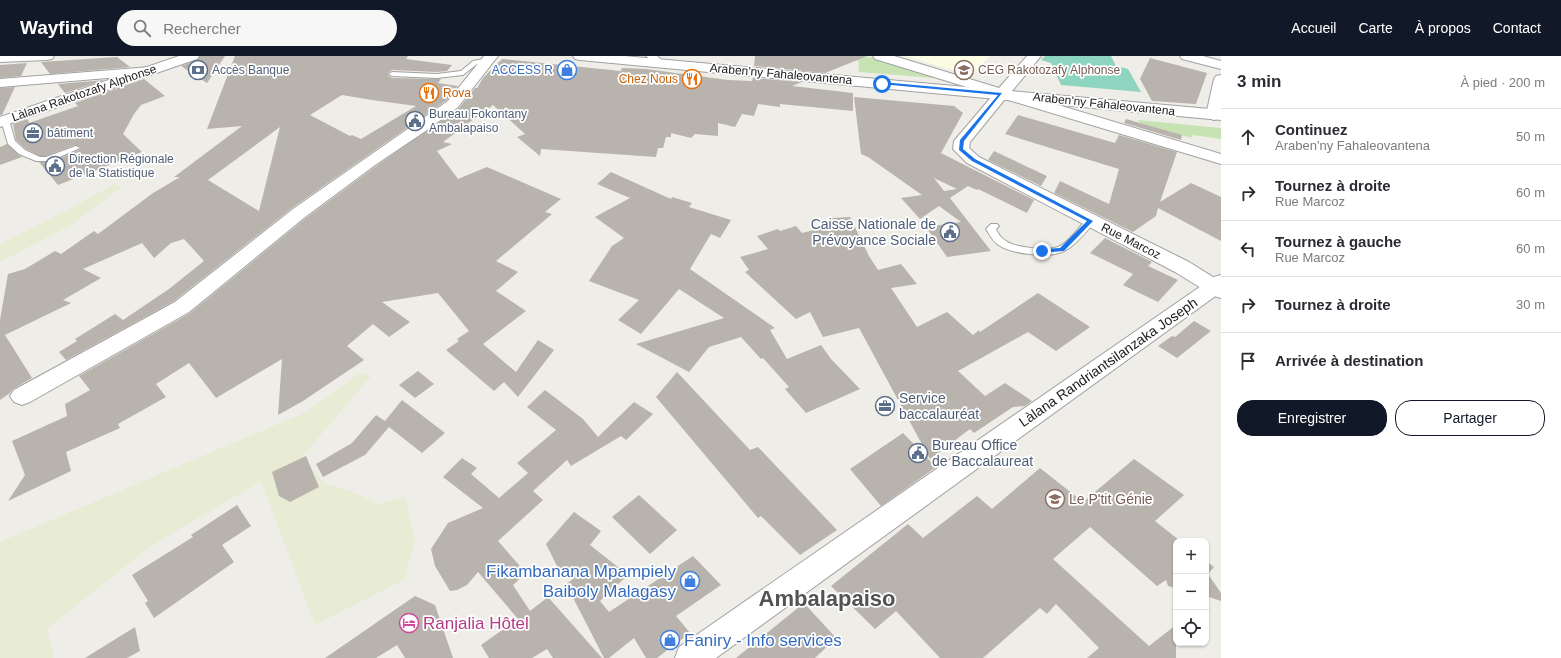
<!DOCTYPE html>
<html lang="fr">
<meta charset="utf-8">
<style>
body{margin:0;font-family:Helvetica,sans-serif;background:#f7f7f7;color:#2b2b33}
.controls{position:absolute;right:12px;bottom:12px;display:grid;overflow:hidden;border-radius:8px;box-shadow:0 1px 3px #0004}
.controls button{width:36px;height:36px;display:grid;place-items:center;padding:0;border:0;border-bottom:1px solid #e1e1e2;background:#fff;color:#2b2b33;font:20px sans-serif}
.stop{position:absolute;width:12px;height:12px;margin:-9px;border:3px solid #1a73e8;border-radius:50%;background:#fff}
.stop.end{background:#1a73e8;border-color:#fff;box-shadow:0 1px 4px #0008}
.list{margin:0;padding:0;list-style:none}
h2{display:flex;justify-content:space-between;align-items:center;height:52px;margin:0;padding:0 16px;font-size:17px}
h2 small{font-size:13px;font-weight:400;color:#7c7c81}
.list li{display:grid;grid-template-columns:26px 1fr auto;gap:12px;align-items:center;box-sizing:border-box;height:56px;padding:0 16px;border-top:1px solid #e1e1e2}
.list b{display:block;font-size:15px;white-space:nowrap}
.list p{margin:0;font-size:13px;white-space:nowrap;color:#7c7c81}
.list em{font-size:13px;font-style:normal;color:#7c7c81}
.actions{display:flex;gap:8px;padding:12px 16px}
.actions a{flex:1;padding:9px 0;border:1px solid #111827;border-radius:16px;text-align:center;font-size:14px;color:#111827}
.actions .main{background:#111827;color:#fff}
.icon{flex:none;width:22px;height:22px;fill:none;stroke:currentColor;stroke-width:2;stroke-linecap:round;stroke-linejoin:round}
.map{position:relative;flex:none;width:1221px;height:602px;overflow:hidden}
header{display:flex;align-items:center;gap:24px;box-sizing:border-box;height:56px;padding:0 20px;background:#111827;color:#fff}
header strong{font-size:19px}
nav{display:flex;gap:22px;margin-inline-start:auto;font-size:14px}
.search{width:280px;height:36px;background:#f7f7f7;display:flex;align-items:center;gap:10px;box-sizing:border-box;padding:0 14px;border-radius:22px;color:#7c7c81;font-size:15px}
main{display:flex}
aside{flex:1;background:#fff}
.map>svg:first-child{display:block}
.education{fill:#fafce4}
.farmland{fill:#e8ecd5}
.grass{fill:#c7e3b3}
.pitch{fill:#8ed5bf}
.building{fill:#b8b3ad;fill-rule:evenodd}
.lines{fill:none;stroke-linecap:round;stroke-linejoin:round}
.service-casing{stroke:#a1a1a1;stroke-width:2}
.pedestrian-casing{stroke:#a1a1a1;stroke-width:2}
.minor-casing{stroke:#a1a1a1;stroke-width:2}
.tertiary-casing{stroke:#a1a1a1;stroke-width:2}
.service{fill:#fff;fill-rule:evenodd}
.pedestrian{fill:#fff;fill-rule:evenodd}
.minor{fill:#fff;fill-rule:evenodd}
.tertiary{fill:#fff;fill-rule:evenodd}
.route{fill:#1a73e8}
.labels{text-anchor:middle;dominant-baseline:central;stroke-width:3.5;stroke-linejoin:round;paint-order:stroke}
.far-service-label{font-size:12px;fill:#4e5e75;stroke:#fff;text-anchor:start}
.far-shop-label{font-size:12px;fill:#366cbe;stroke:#fff;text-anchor:end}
.far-education-label{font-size:12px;fill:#785e54;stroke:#fff;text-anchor:start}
.far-street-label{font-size:12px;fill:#202020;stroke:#fff}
.far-food-label{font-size:12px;fill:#c56008;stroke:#fff;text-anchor:end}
.service-label{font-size:14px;fill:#4e5e75;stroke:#fff;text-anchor:start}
.street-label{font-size:14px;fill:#202020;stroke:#fff}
.education-label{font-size:14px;fill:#785e54;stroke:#fff;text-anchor:start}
.near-shop-label{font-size:17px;fill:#366cbe;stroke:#fff;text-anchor:end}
.near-hotel-label{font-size:17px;fill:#b23c85;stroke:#fff;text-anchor:start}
.near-district-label{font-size:22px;font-weight:bold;fill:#535353;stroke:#fff}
</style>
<header>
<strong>Wayfind</strong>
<div class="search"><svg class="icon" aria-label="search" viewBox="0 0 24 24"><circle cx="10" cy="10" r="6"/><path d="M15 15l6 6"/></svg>Rechercher</div>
<nav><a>Accueil</a><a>Carte</a><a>À propos</a><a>Contact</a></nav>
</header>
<main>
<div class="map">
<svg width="1221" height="602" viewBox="0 0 1221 602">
<rect width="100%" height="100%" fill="#efede7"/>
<polygon class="education" points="905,0 990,0 972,20"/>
<g class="farmland">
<polygon points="114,128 122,131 71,169 0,206 0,188 75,150"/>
<polygon points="360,317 372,319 302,401 325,427 350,435 378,448 405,441 415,485 404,524 315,569 261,425 151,490 47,573 54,601 52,602 0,602 0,486 306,356"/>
</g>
<g class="grass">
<polygon points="858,0 866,0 932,20 934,22 859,16"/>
<polygon points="1138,64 1221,72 1221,83 1193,79 1191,82 1140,67"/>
</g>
<polygon class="pitch" points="1045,0 1111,0 1116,10 1128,13 1141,36 1061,29 1051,7 1041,4"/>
<g class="building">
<polygon points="200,0 225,0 207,27 181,10 197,4"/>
<path d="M235,0h173l-2,3 46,6 -5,6 -10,1 -45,-2 -4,3v2l4,3 49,1 -3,4 20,3 -11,14 -155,108 -118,93 -108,59 -7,-8 18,-11 -2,-2 40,-25 8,6 46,-31 35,-28 -20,-22 -13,4 -17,15 -12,-15 -59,26 18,9 -38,22 8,3 -66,32 27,43 -19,11 -3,4 -10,7v-80l8,-46 17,-5 30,-18 6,3 33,-23 4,3 55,-41 27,-16h-6l68,-51 -35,3zM342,39l30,5 44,6 -55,33 -9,-4 -2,1 -40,-21zM280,71l-21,84 -51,-31z"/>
<polygon points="755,0 865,0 865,1 825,17 754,10"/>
<polygon points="117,1 130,11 50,18 41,6"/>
<polygon points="1150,2 1207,17 1196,48 1152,45 1140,23"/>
<polygon points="502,3 621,15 622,12 646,13 728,24 752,25 753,22 802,26 792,30 853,37 853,55 780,48 780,51 758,48 754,60 742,58 735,71 718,67 718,80 695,78 691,82 671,77 671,81 666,81 663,92 658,92 656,101 541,93 540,100 517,81 525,78 493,49 443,86 452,88 437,95 458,123 487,111 561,143 545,156 552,158 496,205 518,216 496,235 526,255 483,288 516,316 538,284 554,294 518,341 504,326 494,335 446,294 459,285 457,283 469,275 438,237 382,246 410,266 389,281 373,268 347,290 364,304 303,345 278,359 282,303 216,342 189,307 156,328 166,341 118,368 120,372 66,396 71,415 8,445 25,419 12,385 67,360 65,348 90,334 79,320 190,257 306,162 376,110 459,52 475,32 477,32 483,22"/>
<polygon points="27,7 21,20 0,22 0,9"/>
<polygon points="144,23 165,40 141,49 134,58 123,78 142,96 58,129 39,106 51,106 81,93 81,91 75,89 46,100 40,100 26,93 16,84 13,68 28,63 29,67 78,50 75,47"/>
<polygon points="105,24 65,37 58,28"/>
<polygon points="15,31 2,59 0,59 0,32"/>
<path d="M854,41l100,9 9,7 -22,40 93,47 -7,13 -49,-24 -1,1 -9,-4 -18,12 41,53 -44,6 -21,-30 35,-5 -22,-16 -19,13 -19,-21 21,-3 -54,-38 -7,-3zM934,122l23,11 -13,2z"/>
<polygon points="1018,59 1115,87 1119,79 1177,96 1160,146 1191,127 1221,141 1221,185 1158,152 1156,160 1133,176 1054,137 1060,125 1109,148 1119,113 1005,78"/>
<polygon points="1126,63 1182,79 1181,84 1124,67"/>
<polygon points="7,88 22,101 0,109 0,91"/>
<polygon points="994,95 1047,120 1041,130 988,104"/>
<polygon points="611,116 671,143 672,141 692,147 689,151 731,164 720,182 711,178 690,213 775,272 770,274 787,303 821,289 831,303 860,333 806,357 785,333 789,331 763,302 761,303 741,281 709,291 689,316 636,288 724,262 679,233 641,278 618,264 639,244 589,225 612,190 624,182 595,161 630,142 597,128"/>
<polygon points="850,161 869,200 878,214 901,208 917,228 891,232 917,271 947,256 973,279 979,274 980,276 1038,237 1090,271 1056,295 1028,276 958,315 985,340 1005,327 1032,345 1025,350 1013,351 974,377 970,373 930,403 859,272 823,281 810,256 796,263 745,216 749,214 740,201 768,193 757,180 778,173 780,175 796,170 802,177 835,169 832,162"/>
<polygon points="1105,182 1152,206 1148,210 1178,224 1158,246 1123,229 1133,218 1090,197"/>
<polygon points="1194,265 1211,275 1177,302 1158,290 1172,280 1175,281"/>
<polygon points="418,315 434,328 415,342 399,329"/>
<polygon points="677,316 750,394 758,391 837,474 800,499 761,460 758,462 656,341"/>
<polygon points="545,334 583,363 598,381 634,346 653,358 626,384 621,380 571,410 567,404 533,435 543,444 498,485 526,517 513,529 530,555 548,541 602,602 553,602 547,593 532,602 489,602 481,589 518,563 478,516 467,529 457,534 450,535 435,510 431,493 448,467 483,452 443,421 462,402 477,412 471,418 499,442 528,417 517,407 556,374 527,351"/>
<polygon points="402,344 445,377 422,397 389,371 365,399 323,421 316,408 352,387 376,359 385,365"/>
<polygon points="903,377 936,411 881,450 850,413"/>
<polygon points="306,400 319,431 290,446 279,440 272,416"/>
<polygon points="1134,403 1184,439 1155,465 1179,484 1183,485 1176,485 1176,532 1168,530 1166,524 1157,530 1090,471 1053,503 1149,590 1176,569 1176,602 1087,602 1099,592 1056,548 1047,558 1040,552 983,602 940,602 896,555 875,573 831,530 908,468 923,482 977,440 992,453 1040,412 1083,446"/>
<polygon points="639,439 677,474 650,498 612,461"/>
<polygon points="237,449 251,470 222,489 234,506 154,562 145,547 148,545 132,519 193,481 191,479"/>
<polygon points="574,456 601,475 590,489 628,519 600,545 609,556 693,500 721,529 676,560 690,577 657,602 646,602 634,582 609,602 604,602 566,528 573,523 557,510 546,488"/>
<polygon points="1206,505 1214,511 1208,518 1221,537 1221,545 1206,540"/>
<polygon points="415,540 435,549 453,602 405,602 397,589 376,602 325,602"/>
<polygon points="804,547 836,582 815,602 736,602"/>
<polygon points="135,571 140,595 127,602 85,602"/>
</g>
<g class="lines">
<defs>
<g id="service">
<polygon points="489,2 491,3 491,5 477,8 463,19 437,22 392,20 389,18 392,16 437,18 461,15 473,5"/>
<polygon points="2,62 8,62 9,64 15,85 25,94 40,101 46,101 76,90 80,92 50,105 36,105 19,98 8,88 1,64"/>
<path d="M1090,162l5,3c-8,10 -18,23 -29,29 -13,9 -53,4 -66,-4 -7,-4 -10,-11 -14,-17l5,-5h6l2,2 -3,3c2,5 5,9 10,12 10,7 40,10 52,6 11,-4 21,-20 29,-28z"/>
</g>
<polygon id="pedestrian" points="646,0 657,0 666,8 661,11 657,10"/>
<g id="minor">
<polygon points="0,0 54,0 52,3 47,4 0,6"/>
<polygon points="484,0 498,0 458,51 427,74 375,109 305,161 189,256 30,346 22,349 14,346 10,340 14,334 175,246 293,153 448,45"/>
<polygon points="873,0 894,0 999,32 1027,0 1041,0 1012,35 1221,98 1221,108 1005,43 970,86 969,92 979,101 1189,206 1221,226 1221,242 1214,240 1175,216 967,107 953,93 954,85 993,39 875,3"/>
<polygon points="150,11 155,12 157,15 155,18 0,31 0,23"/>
<polygon points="1221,19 1221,60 1219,62 1214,64 1209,62 1206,59 1214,23 1216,20"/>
</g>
<g id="tertiary">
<polygon points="179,0 199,0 197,3 0,71 0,61"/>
<polygon points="573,0 624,0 1221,54 1221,64 580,4 575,3"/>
<polygon points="1180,0 1203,0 1221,5 1221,13 1182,3"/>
<polygon points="1221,219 1221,236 716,602 675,602 679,591 1214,221"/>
</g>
</defs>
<use href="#service" class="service-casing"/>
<use href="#pedestrian" class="pedestrian-casing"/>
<use href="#minor" class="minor-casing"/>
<use href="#tertiary" class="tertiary-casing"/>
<use href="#service" class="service"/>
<use href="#pedestrian" class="pedestrian"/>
<use href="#minor" class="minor"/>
<use href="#tertiary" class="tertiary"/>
</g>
<polygon class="route" points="882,26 1002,37 964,85 963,93 975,103 1093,165 1064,195 1040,197 1040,194 1042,193 1060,192 1087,165 972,105 959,94 960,84 998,39 881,28"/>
<defs>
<symbol id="bank-ring" viewBox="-11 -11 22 22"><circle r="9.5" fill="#fff" stroke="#5c6f8a" stroke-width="1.5"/><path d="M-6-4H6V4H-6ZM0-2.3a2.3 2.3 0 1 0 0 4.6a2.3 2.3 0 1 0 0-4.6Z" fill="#5c6f8a"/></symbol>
<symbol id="shop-ring" viewBox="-11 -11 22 22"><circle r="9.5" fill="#fff" stroke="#3f7fe0" stroke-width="1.5"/><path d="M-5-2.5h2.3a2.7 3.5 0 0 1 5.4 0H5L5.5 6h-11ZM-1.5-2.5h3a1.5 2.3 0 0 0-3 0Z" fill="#3f7fe0"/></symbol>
<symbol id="school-ring" viewBox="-11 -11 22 22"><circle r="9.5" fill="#fff" stroke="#8d6e63" stroke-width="1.5"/><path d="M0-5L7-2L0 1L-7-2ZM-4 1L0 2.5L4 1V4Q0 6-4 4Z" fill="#8d6e63"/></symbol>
<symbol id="restaurant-ring" viewBox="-11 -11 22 22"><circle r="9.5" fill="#fff" stroke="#e8710a" stroke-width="1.5"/><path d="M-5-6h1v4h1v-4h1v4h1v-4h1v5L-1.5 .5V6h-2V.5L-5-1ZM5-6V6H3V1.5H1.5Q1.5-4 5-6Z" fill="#e8710a"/></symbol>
<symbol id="civic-ring" viewBox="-11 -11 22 22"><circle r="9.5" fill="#fff" stroke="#5c6f8a" stroke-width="1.5"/><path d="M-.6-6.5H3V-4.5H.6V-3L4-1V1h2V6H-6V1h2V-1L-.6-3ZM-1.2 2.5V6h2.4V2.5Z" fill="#5c6f8a"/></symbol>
<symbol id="office-ring" viewBox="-11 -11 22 22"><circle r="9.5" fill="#fff" stroke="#5c6f8a" stroke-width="1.5"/><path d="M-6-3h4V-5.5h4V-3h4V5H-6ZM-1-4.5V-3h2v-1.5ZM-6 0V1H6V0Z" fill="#5c6f8a"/></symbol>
<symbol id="hotel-ring" viewBox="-11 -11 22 22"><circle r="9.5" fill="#fff" stroke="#d1479c" stroke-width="1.5"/><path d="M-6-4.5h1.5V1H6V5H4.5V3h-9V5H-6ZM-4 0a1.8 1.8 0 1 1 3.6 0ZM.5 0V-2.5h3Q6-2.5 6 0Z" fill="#d1479c"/></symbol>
</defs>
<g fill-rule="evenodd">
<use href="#bank-ring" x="187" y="3" width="22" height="22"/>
<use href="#shop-ring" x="556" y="3" width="22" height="22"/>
<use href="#school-ring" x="953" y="3" width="22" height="22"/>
<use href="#restaurant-ring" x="681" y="12" width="22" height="22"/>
<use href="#restaurant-ring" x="418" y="26" width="22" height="22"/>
<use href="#civic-ring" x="404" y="54" width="22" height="22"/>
<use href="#office-ring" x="22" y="66" width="22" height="22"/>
<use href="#civic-ring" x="44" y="99" width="22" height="22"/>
<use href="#civic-ring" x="939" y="165" width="22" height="22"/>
<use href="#office-ring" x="874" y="339" width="22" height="22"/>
<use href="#civic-ring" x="907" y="386" width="22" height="22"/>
<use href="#school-ring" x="1044" y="432" width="22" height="22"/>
<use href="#shop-ring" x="679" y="514" width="22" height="22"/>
<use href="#hotel-ring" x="398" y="556" width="22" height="22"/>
<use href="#shop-ring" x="659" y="573" width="22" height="22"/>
</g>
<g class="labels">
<g class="far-service-label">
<text x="212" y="14">Accès Banque</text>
<text x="429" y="58">Bureau Fokontany<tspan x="429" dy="14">Ambalapaiso</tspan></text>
<text x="47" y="77">bâtiment</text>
<text x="69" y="103">Direction Régionale<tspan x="69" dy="14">de la Statistique</tspan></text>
</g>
<g class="far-shop-label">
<text x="553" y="14">ACCESS R</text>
</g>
<g class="far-education-label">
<text x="978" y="14">CEG Rakotozafy Alphonse</text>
</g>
<g class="far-street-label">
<text transform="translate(781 18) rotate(5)">Araben'ny Fahaleovantena</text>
<text transform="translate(84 37) rotate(-19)">Làlana Rakotozafy Alphonse</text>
<text transform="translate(1104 48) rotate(6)">Araben'ny Fahaleovantena</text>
<text transform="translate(1131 185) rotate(27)">Rue Marcoz</text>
</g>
<g class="far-food-label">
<text x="678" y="23">Chez Nous</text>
<text x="443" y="37" text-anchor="start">Rova</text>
</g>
<g class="service-label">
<text x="936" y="168" text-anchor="end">Caisse Nationale de<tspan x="936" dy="16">Prévoyance Sociale</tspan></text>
<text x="899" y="342">Service<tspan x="899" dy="16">baccalauréat</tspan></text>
<text x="932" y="389">Bureau Office<tspan x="932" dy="16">de Baccalaureat</tspan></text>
</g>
<g class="street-label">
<text transform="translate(1108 306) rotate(-35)">Làlana Randriantsilanzaka Joseph</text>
</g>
<g class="education-label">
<text x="1069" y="443">Le P'tit Génie</text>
</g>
<g class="near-shop-label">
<text x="676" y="515">Fikambanana Mpampiely<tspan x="676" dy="20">Baiboly Malagasy</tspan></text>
<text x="684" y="584" text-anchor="start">Faniry - Info services</text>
</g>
<g class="near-hotel-label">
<text x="423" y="567">Ranjalia Hôtel</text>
</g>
<g class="near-district-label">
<text x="827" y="542">Ambalapaiso</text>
</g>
</g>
</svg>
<div class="controls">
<button>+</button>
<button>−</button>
<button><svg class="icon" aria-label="locate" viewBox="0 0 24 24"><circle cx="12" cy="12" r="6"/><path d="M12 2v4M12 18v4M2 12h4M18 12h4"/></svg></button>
</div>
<div class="stop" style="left:882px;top:28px"></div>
<div class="stop end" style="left:1042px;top:195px"></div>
</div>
<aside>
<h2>3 min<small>À pied · 200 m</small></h2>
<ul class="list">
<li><svg class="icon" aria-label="ahead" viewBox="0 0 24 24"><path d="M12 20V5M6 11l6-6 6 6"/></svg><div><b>Continuez</b><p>Araben'ny Fahaleovantena</p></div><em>50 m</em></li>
<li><svg class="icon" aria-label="right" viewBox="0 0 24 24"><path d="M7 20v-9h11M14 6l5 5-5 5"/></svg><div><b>Tournez à droite</b><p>Rue Marcoz</p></div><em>60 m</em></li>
<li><svg class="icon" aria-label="left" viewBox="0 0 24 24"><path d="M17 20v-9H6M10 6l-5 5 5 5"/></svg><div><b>Tournez à gauche</b><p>Rue Marcoz</p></div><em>60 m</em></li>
<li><svg class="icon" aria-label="right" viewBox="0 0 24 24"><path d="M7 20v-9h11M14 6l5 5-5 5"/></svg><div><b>Tournez à droite</b></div><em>30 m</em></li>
<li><svg class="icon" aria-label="arrive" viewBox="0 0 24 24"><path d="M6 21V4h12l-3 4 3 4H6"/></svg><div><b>Arrivée à destination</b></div></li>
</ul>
<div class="actions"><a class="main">Enregistrer</a><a>Partager</a></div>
</aside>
</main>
